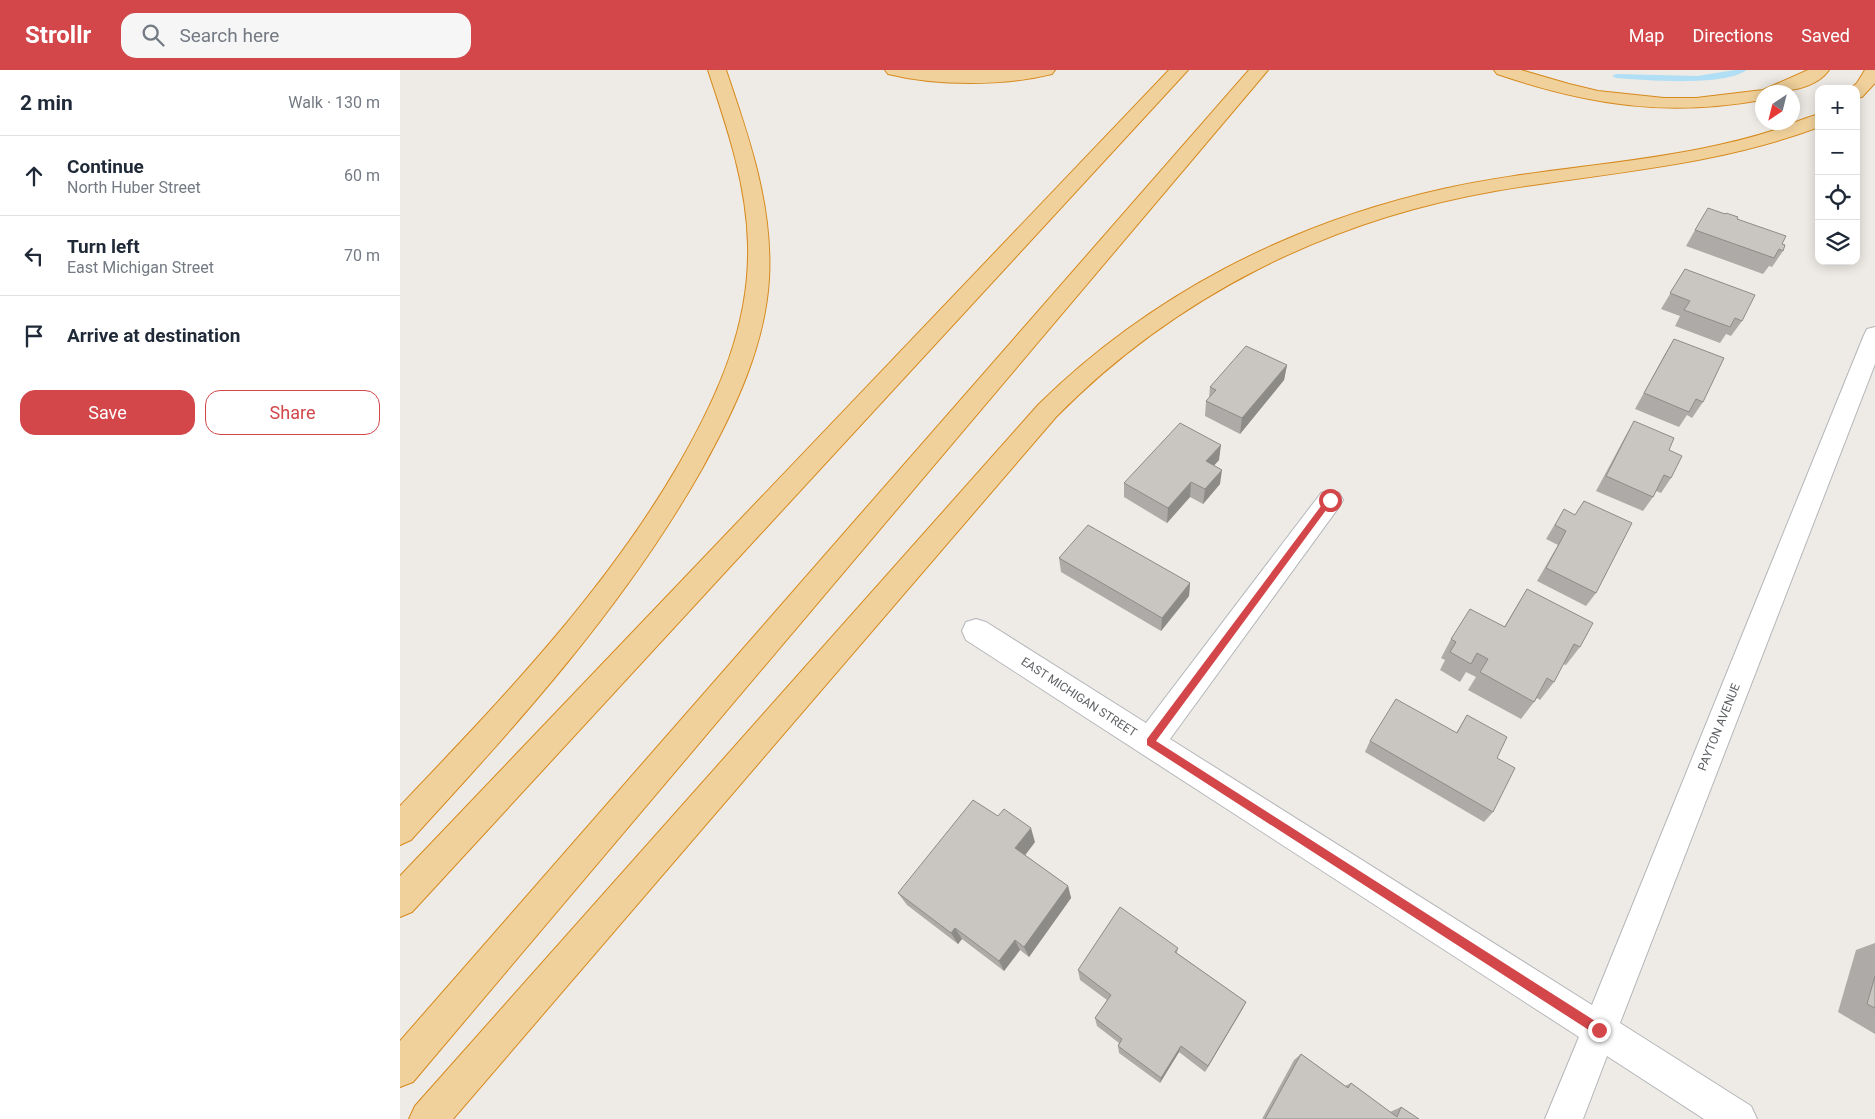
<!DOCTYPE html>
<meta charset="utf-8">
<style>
body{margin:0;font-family:Roboto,sans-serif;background:#f6f6f7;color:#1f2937}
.controls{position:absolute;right:15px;top:15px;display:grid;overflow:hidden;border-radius:10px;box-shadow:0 2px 12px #0003}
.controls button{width:45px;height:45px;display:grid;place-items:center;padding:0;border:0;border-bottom:1px solid #e0e1e3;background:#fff;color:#1f2937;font:25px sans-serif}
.compass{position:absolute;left:1355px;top:15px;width:45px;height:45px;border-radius:50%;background:#fff;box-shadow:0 2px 12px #0003;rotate:215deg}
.stop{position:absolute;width:15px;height:15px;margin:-11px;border:4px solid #d3474b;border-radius:50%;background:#fff}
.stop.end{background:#d3474b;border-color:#fff;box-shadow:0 1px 5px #0008}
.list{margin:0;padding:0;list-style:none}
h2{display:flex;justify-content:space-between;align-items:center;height:65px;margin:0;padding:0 20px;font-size:21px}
h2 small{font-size:16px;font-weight:400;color:#747a83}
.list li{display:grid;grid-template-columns:32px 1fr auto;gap:15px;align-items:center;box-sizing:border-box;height:80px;padding:0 20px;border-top:1px solid #e0e1e3}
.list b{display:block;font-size:19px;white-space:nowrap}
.list p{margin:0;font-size:16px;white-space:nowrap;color:#747a83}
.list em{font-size:16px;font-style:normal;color:#747a83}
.actions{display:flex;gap:10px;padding:15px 20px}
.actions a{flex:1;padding:11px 0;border:1px solid #d3474b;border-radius:15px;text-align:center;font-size:18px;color:#d3474b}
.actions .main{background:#d3474b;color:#fff}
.icon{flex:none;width:28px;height:28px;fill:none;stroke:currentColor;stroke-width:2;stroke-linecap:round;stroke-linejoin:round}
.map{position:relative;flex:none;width:1475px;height:1049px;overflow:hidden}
header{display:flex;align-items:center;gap:30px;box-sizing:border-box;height:70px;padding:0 25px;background:#d3474b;color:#fff}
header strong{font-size:24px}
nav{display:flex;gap:28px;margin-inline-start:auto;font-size:18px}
.search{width:350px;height:45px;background:#f6f6f7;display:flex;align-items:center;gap:12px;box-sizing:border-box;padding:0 18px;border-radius:15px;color:#747a83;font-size:19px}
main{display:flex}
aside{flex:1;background:#fff}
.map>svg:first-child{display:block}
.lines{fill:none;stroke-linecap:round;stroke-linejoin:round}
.stream{fill:#b0def4;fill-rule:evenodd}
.minor-casing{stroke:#b3b6b9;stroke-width:2}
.motorway-casing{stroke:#d6891d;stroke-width:2}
.minor{fill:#fff;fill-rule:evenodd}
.motorway{fill:#f0d19b;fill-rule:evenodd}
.wall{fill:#adaaa7}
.shaded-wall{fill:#8d8b88}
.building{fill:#c9c6c2;stroke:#8d8b88}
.route{fill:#d3474b}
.labels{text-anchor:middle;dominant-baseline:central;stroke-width:5;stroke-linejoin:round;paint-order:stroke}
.street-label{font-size:12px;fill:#5e6164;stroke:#fff}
</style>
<header>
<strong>Strollr</strong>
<div class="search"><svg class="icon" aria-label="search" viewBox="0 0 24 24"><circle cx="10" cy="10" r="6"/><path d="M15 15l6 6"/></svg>Search here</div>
<nav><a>Map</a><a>Directions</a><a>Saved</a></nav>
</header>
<main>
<aside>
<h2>2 min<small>Walk · 130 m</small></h2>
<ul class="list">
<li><svg class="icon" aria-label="ahead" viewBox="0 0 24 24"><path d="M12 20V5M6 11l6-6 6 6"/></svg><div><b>Continue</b><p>North Huber Street</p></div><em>60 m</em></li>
<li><svg class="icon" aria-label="left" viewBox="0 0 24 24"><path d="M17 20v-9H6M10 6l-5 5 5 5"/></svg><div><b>Turn left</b><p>East Michigan Street</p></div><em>70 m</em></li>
<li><svg class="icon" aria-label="arrive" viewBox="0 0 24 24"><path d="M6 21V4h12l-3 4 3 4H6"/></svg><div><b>Arrive at destination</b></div></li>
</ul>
<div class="actions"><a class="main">Save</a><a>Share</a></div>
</aside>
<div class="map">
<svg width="1475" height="1049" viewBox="0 0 1475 1049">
<rect width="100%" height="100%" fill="#eeebe6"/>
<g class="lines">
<path class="stream" d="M1335,0h12c-25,17 -100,10 -131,8l-4,-2 4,-2 81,2z"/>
<defs>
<polygon id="minor" points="1475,257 1475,294 1220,953 1351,1036 1357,1049 1304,1049 1207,986 1183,1049 1145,1049 1179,967 566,570 562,561 566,552 576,549 586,552 746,653 921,423 930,420 939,423 943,430 939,437 770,669 1192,935 1464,265 1467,259"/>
<g id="motorway">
<path d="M308,0h18c23,68 47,135 43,209 -4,67 -34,130 -66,188 -78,139 -185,256 -292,373l-11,5v-39c102,-107 205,-214 279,-342 39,-68 71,-139 69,-219 -1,-60 -21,-118 -40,-175z"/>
<path d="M485,0h170l-3,4c-48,12 -116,12 -164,0z"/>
<polygon points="769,0 788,0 12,842 0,847 0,806"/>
<polygon points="849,0 868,0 13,1012 0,1017 0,971"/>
<path d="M1094,0h27l48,14 29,7 66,7h32l67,-8 45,-20h21c-14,20 -45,22 -67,22v8c-96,17 -173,5 -265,-26z"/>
<polygon points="1465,0 1475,0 1475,13 1462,27 1456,28 1456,19 1450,19 1457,13"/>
<path d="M1419,44v13c-107,40 -213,45 -324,64 -167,29 -320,105 -439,226l-603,702h-44l6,-13 623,-701c112,-110 252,-182 405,-216 85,-19 172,-23 257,-40 25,-5 50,-11 75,-19 14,-5 29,-12 44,-16z"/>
</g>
</defs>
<use href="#minor" class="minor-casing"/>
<use href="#motorway" class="motorway-casing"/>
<use href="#minor" class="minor"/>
<use href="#motorway" class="motorway"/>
</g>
<g class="wall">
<polygon points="1337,149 1382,174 1383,181 1372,197 1369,196 1363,204 1286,176 1295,160"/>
<polygon points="1285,199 1342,251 1331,266 1326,264 1320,273 1275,256 1280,246 1261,239"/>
<polygon points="1274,269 1303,332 1292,348 1287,345 1279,357 1235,339 1265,284"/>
<polygon points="887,295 884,310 840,364 805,346 806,331 809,328 810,317"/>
<polygon points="1234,351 1271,408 1261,423 1256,421 1253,427 1243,441 1196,421 1225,367"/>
<polygon points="819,390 814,395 820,414 803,434 790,427 767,453 724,427 724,413"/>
<polygon points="1184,431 1196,523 1186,536 1137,511 1158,475 1146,469 1155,454 1175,445"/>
<polygon points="659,488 790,513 789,526 761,561 661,502"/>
<polygon points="1127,519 1180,577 1166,595 1163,594 1154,612 1140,630 1137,628 1134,632 1121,649 1068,620 1076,607 1066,602 1060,612 1040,600 1045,590 1041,588 1051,569 1104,557"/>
<polygon points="1067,645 1097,688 1093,742 1084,752 965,682 970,671 1056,663"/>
<polygon points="635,772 625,785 668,816 671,828 629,887 620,880 604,901 562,869 558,874 507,835 498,823"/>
<polygon points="1475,873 1475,964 1438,942 1456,880"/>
<polygon points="778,878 777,883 846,932 805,1002 779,982 760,1013 719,983 718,976 719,973 697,956 695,948 707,930 680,910 678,900"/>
<polygon points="901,984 945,1016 951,1013 990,1042 1001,1037 1019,1049 862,1049 894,990"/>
</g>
<g class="shaded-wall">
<polygon points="887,295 884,310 840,364 842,348"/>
<polygon points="821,375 819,390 805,406 806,391"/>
<polygon points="822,400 820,414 803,434 805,419"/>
<polygon points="791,412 790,427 767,453 768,438"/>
<polygon points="790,513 789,526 761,561 762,548"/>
<polygon points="631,758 635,772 620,792 615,778"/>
<polygon points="668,816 671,828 629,887 624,877"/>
<polygon points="555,858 562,869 558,874 551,863"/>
<polygon points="615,870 620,880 604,901 599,891"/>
<polygon points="846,932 842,940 805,1002 808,996"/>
<polygon points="781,976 779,982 760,1013 761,1008"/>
</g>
<g class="building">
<polygon points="1308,138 1325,144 1326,143 1338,147 1337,149 1386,166 1382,174 1385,175 1383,181 1379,179 1374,188 1295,160"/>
<polygon points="1285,199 1355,225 1342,251 1335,248 1330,257 1284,240 1290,231 1270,223"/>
<polygon points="1274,269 1324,288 1303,332 1296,329 1289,342 1244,323"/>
<polygon points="846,276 887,295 842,348 806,331 816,320 810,317"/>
<polygon points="1234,351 1274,368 1269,380 1282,386 1271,408 1264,405 1253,427 1206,406"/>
<polygon points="780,353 821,375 806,391 822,400 805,419 791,412 768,438 724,413"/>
<polygon points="1184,431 1232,453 1196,523 1146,498 1166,461 1155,455 1164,439 1175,445"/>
<polygon points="688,455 790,513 762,548 659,488"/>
<polygon points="1127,519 1193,553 1180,577 1174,574 1154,612 1147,608 1134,632 1080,602 1088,589 1077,583 1071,594 1050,582 1056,572 1051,569 1070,539 1105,557"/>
<polygon points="996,629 1057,663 1067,645 1107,667 1097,688 1115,698 1093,742 970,671"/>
<polygon points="573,730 598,746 604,739 631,758 615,778 668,816 624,877 615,870 599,891 555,858 551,863 498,823"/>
<polygon points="720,837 778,878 775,882 846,932 808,996 781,976 761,1008 718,976 722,969 695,948 711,925 678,900"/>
<polygon points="1475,906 1475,938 1467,934"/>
<polygon points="901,984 948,1018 951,1013 997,1047 1001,1037 1019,1049 865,1049"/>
</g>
<polygon class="route" points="930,427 932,428 932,432 756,671 1203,956 1204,960 1203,964 1199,965 1195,964 747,675 747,669 927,428"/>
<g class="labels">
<g class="street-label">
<text transform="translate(679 627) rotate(33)">EAST MICHIGAN STREET</text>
<text transform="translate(1319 657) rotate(-68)">PAYTON AVENUE</text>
</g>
</g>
</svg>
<div class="controls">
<button>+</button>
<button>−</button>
<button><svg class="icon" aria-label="locate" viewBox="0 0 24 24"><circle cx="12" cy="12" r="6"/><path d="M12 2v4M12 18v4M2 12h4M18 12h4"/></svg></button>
<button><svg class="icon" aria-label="layers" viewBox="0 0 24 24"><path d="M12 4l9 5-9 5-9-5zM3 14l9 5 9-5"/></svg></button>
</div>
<svg class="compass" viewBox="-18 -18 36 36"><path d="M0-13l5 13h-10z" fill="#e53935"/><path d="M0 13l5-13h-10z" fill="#747a83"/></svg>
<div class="stop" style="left:930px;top:430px"></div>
<div class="stop end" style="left:1199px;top:960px"></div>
</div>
</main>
